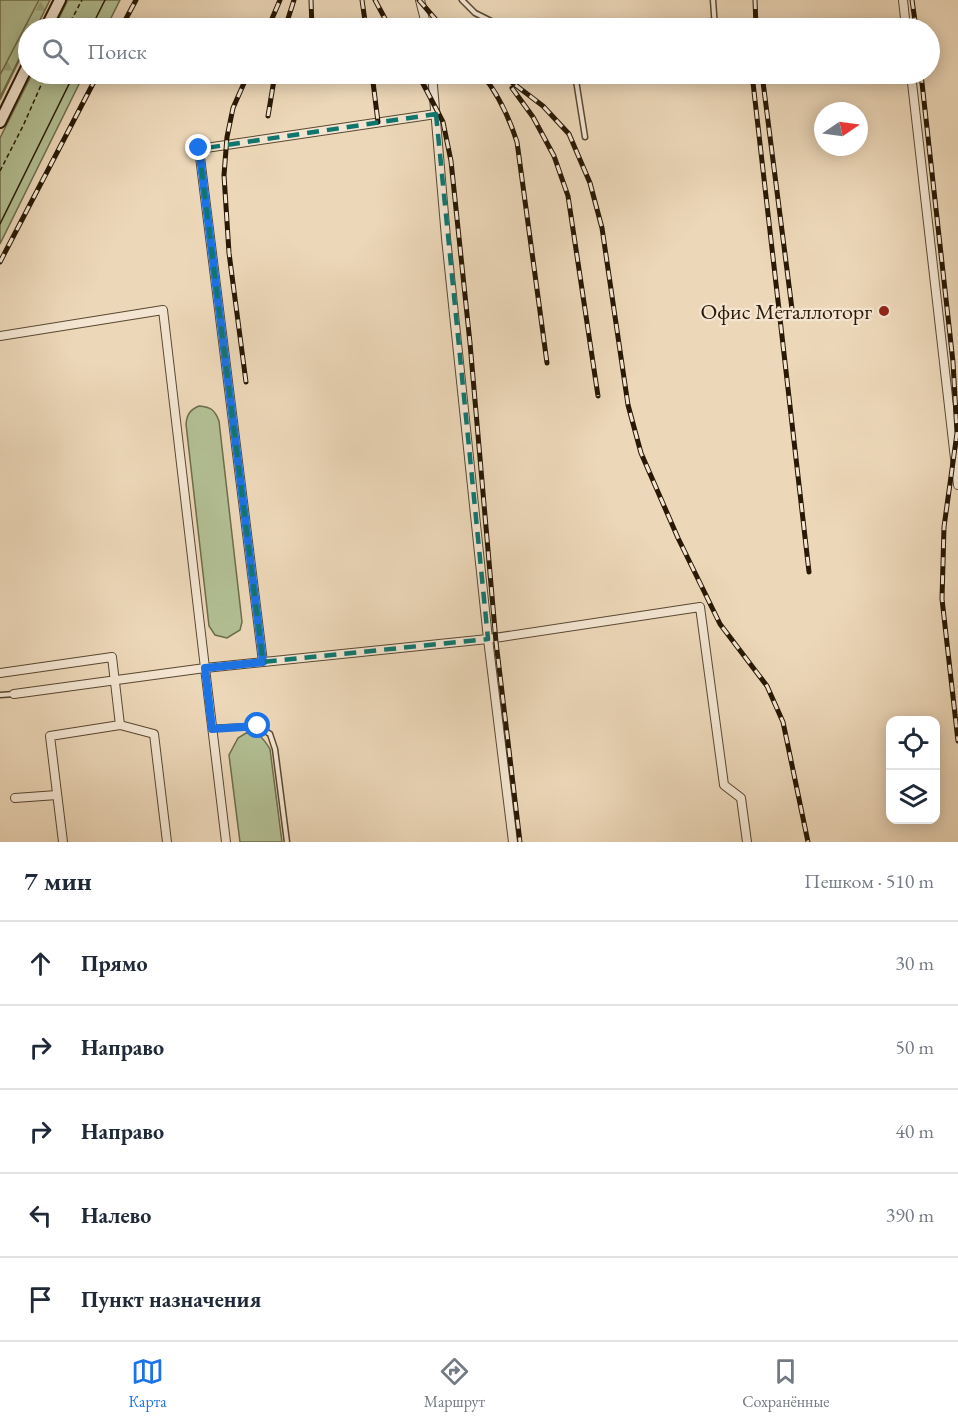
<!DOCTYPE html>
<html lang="ru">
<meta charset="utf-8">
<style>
body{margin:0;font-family:"EB Garamond",serif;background:#f6f6f7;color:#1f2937}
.controls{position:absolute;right:18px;bottom:18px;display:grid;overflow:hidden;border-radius:12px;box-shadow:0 3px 15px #0003}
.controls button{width:54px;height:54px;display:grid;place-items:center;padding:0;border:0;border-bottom:2px solid #e0e1e3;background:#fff;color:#1f2937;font:30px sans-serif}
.compass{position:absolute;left:814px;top:102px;width:54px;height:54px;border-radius:50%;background:#fff;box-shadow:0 3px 15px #0003;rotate:77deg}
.stop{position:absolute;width:18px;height:18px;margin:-14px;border:4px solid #1a73e8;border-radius:50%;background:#fff}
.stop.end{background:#1a73e8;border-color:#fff;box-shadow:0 2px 6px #0008}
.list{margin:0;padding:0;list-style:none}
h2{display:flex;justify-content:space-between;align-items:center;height:78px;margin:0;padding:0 24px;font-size:26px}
h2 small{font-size:20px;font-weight:400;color:#747a83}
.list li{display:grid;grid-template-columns:39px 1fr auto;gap:18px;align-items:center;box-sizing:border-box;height:84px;padding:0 24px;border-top:2px solid #e0e1e3}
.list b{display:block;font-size:22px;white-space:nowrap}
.list em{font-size:20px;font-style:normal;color:#747a83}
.icon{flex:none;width:33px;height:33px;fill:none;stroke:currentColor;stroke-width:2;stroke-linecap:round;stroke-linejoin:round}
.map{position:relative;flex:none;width:958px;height:842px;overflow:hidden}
.search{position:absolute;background:#fff;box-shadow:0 3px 15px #0003;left:18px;right:18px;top:18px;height:66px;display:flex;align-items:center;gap:15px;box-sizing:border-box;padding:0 21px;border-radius:33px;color:#747a83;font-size:22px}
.sheet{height:498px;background:#fff}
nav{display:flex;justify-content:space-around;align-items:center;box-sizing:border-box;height:84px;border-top:2px solid #e0e1e3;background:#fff;font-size:16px;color:#747a83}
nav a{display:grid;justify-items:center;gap:3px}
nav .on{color:#1a73e8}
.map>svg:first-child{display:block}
.grass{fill:#b2bf93;stroke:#6d6c4c;stroke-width:1.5}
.forest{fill:url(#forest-firs);stroke:#6d6c4c;stroke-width:1.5}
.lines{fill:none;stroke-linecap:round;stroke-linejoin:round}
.service-casing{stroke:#594831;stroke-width:7}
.minor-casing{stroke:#594831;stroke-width:10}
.secondary-casing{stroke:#281804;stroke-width:14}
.path{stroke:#281804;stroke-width:1.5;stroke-dasharray:4.5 3;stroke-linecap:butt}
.service{stroke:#f3e5d1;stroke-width:4}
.minor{stroke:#f3e5d1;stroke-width:8}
.secondary{stroke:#f3e5d1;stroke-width:10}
.tram{stroke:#281804;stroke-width:1.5}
.rail-casing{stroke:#281804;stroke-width:5}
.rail{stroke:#f3e5d1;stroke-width:3;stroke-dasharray:9;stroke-linecap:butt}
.route{stroke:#1a73e8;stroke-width:8}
.marked{fill:none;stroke:#0f766e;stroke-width:4.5;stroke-dasharray:12 8;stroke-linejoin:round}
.poi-dot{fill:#8f2418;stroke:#f3e5d1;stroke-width:2}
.labels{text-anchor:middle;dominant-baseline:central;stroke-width:4.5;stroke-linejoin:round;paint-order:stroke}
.poi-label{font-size:22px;fill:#281804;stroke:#f3e5d1;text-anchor:end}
</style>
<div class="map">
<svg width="958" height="842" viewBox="0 0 958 842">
<defs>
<pattern id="forest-firs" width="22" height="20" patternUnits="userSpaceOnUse" patternTransform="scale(1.5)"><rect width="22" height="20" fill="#b2bf93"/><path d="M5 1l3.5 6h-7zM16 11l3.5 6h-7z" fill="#99a37d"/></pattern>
</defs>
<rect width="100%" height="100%" fill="#ecd7b8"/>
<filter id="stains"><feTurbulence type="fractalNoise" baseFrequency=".00333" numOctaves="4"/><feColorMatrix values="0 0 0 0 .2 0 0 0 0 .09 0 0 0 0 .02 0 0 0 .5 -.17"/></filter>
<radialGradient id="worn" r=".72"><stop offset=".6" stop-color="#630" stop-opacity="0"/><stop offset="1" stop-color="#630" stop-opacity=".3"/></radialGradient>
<g class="grass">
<polygon points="0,0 49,0 28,28 28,42 0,100"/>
<polygon points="68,0 120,0 106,28 54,28"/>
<polygon points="32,74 84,74 0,244 0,138"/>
<path d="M199,406c12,1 16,4 20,15l23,201 -2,8 -13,8 -12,-3 -6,-9 -23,-202c1,-10 4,-14 13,-18z"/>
<path d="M246,733c14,0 17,5 24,16l12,93h-42l-11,-87 9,-17z"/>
</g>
<polygon class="forest" points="39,0 50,0 36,28 28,28 28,41 0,97 0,75"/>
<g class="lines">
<defs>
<g id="service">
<polyline points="462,0 475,13 505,28"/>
<polyline points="713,0 715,28"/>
<polyline points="575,74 585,137"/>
<polyline points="0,695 14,694"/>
<polyline points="213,728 258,726 270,734 275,749 287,842"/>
</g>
<g id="minor">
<polyline points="420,0 427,28"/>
<polyline points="903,0 906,28"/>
<polyline points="432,74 446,238 488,639 700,607 724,785 741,798 747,842"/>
<polyline points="911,74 958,485"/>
<polyline points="0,336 163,310 205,668 14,694"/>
<polyline points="263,662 199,149 436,114"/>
<polyline points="0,673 112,657 120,725"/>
<polyline points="15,798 57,795"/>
<polyline points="63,842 50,736 120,725 154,734 167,842"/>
<polyline points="226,842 205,668 488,639 513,842"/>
</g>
<g id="secondary">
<polyline points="46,28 60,0"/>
<polyline points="0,122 28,65"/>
</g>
</defs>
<use href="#service" class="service-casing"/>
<use href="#minor" class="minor-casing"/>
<use href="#secondary" class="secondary-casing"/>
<g class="path">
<polyline points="67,28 82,0"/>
<polyline points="0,171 23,126 46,74"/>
</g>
<use href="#service" class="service"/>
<use href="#minor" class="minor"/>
<use href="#secondary" class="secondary"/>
<g class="tram">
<polyline points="91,28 105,0"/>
<polyline points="0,224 74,74"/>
</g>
<defs>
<g id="rail">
<polyline points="311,0 312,28"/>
<polyline points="362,0 366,28"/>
<polyline points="375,0 390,28"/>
<polyline points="419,0 443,28"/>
<polyline points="755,0 756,28"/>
<polyline points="912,0 916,28"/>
<polyline points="121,28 136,0"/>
<polyline points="268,28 280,0"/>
<polyline points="285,28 294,0"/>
<polyline points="372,74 378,122"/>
<polyline points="418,74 443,122 451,161 470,343 496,642 520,842"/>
<path d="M482,74c16,20 27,43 35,68l30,221"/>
<polyline points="501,74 543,106 569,134 590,183 602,228 628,405 641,453 678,538 720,624 767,686 783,722 808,842"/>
<polyline points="752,74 809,572"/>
<polyline points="762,74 792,309"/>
<polyline points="921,74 953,362 957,433 944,527 942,599 958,741"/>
<polyline points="512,88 533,117 554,156 568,196 598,396"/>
<polyline points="268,116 275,74"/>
<polyline points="0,262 98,74"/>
<polyline points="246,382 229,253 224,175 227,137 233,108 248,74"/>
</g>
</defs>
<use href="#rail" class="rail-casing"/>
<use href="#rail" class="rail"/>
</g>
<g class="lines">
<polyline class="route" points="199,148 263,662 205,668 212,729 258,726"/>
</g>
<path class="marked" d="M436,114l52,525 -225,23 -64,-513z"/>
<circle class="poi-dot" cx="884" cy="311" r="6"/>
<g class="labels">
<g class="poi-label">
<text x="872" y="311">Офис Металлоторг</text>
</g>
</g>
<rect width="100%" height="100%" filter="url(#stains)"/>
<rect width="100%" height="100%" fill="url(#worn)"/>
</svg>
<div class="controls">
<button><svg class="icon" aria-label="locate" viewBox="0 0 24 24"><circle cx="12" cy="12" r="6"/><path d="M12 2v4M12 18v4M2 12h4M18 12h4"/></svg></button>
<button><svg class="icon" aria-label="layers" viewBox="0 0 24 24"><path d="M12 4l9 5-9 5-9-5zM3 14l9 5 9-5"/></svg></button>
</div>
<svg class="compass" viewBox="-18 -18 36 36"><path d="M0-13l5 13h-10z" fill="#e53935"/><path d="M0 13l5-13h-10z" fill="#747a83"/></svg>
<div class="stop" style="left:258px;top:726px"></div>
<div class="stop end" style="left:199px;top:148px"></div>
<div class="search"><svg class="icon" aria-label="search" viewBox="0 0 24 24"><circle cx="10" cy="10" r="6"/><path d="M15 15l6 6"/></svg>Поиск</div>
</div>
<section class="sheet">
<h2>7 мин<small>Пешком · 510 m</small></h2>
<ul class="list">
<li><svg class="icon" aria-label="ahead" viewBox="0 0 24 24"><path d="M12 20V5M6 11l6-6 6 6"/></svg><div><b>Прямо</b></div><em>30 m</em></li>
<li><svg class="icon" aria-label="right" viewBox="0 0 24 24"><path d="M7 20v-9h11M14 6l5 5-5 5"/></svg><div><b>Направо</b></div><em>50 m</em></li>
<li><svg class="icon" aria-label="right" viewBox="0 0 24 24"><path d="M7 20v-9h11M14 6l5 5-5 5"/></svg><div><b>Направо</b></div><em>40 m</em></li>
<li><svg class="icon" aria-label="left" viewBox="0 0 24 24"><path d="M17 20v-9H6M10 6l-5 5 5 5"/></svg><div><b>Налево</b></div><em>390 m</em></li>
<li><svg class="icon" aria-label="arrive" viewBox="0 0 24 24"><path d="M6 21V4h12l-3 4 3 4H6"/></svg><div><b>Пункт назначения</b></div></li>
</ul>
</section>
<nav>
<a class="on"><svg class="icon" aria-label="map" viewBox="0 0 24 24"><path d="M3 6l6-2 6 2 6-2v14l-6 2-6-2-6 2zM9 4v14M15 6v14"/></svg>Карта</a>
<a><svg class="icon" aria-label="directions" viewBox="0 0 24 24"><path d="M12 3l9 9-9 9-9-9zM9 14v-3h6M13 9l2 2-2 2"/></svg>Маршрут</a>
<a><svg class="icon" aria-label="saved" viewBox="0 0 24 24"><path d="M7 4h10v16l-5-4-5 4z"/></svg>Сохранённые</a>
</nav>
